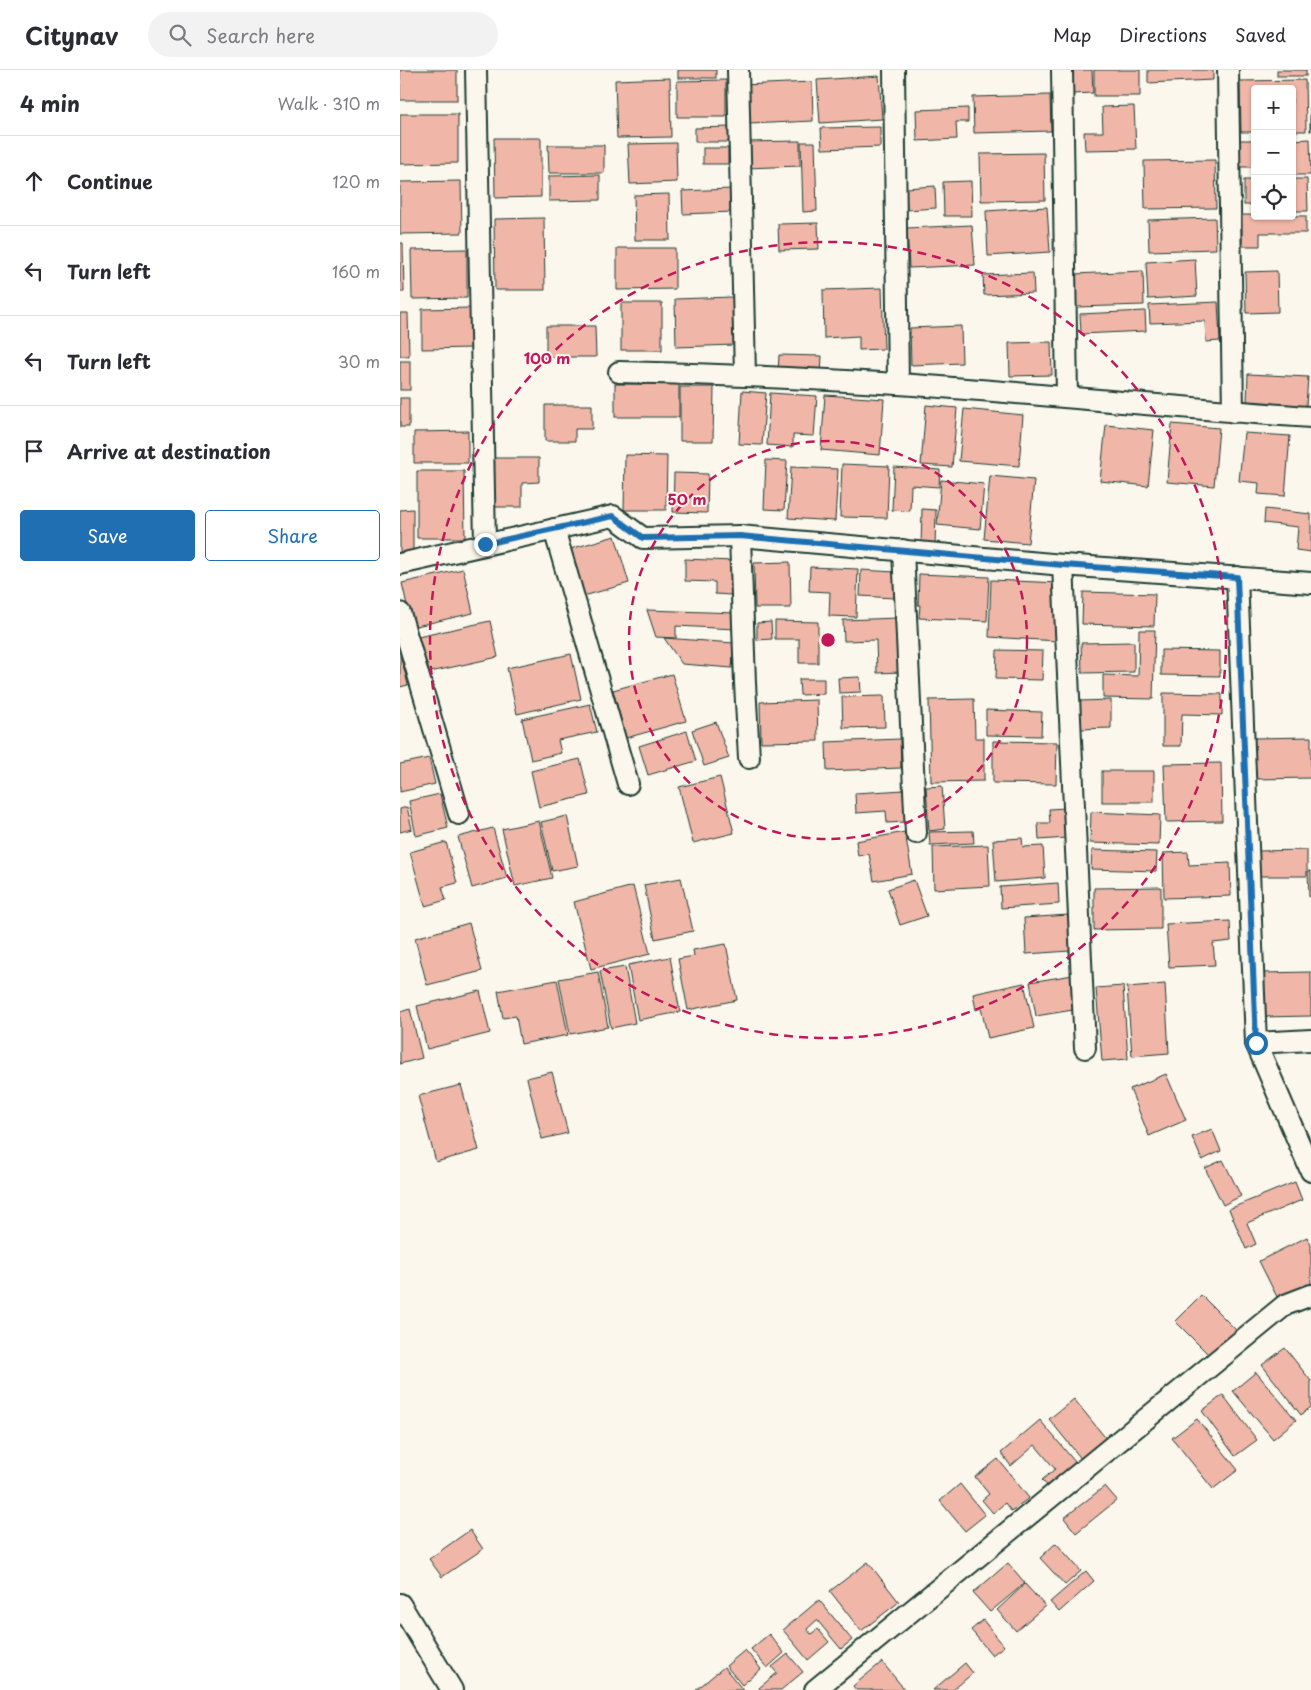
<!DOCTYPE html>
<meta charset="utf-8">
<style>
body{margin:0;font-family:"Playpen Sans",sans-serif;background:#f2f2f3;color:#2b2b33}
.controls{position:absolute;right:15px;top:15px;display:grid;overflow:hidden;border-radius:5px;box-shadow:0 1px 4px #0004}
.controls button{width:45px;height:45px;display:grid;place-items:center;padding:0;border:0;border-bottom:1px solid #e1e1e2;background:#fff;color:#2b2b33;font:25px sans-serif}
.stop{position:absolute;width:15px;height:15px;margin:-11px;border:4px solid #1f6fb2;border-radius:50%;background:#fff}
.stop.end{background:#1f6fb2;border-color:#fff;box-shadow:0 1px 5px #0008}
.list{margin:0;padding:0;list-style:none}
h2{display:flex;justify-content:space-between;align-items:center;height:65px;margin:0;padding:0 20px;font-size:21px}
h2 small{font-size:16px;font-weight:400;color:#7c7c81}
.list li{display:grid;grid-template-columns:32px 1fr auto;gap:15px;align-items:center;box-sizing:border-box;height:90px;padding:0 20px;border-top:1px solid #e1e1e2}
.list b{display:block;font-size:19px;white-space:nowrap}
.list em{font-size:16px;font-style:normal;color:#7c7c81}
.actions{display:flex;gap:10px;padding:15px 20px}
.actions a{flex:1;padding:11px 0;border:1px solid #1f6fb2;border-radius:5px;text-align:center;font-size:18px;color:#1f6fb2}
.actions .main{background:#1f6fb2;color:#fff}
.icon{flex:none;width:28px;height:28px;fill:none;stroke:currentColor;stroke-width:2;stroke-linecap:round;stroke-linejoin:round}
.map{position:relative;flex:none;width:911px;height:1620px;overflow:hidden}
header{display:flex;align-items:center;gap:30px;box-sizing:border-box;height:70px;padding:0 25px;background:#fff;border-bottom:1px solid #e1e1e2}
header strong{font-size:24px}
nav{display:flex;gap:28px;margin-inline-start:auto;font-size:18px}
.search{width:350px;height:45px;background:#f2f2f3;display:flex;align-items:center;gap:12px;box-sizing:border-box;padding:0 18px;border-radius:28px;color:#7c7c81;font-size:19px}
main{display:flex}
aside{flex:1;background:#fff}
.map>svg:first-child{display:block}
.building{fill:#f0b6a8;stroke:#1f3d34}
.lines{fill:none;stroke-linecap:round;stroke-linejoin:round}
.street-casing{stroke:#1f3d34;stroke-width:24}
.street{stroke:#fbf7ec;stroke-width:20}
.route{stroke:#1f6fb2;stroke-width:6}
.ring{fill:none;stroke:#c2185b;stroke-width:2.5;stroke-dasharray:9 6}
.centre{fill:#c2185b;stroke:#fbf7ec;stroke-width:2.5}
.ring-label{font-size:15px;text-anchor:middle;font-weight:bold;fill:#c2185b;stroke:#fbf7ec;stroke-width:4;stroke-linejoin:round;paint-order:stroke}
</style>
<header>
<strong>Citynav</strong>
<div class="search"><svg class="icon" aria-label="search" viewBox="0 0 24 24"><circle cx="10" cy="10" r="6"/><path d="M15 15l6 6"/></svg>Search here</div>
<nav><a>Map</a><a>Directions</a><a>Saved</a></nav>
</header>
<main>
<aside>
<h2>4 min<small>Walk · 310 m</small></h2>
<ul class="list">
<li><svg class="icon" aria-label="ahead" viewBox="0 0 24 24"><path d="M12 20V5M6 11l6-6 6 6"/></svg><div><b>Continue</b></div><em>120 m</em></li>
<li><svg class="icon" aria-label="left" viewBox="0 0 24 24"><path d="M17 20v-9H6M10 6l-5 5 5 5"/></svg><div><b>Turn left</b></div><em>160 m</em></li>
<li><svg class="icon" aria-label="left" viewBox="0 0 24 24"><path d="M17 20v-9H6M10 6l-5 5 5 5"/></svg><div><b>Turn left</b></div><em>30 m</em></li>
<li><svg class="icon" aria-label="arrive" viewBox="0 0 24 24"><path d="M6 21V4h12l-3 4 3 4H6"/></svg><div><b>Arrive at destination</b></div></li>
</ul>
<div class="actions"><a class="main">Save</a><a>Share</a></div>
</aside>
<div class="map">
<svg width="911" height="1620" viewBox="0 0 911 1620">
<rect width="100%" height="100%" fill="#fbf7ec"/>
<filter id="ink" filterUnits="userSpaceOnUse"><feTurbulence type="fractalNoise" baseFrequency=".02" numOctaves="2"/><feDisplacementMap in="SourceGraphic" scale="10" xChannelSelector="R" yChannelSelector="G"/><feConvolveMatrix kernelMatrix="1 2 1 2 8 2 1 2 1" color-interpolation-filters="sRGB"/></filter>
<g filter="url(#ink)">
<g class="building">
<rect x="0" y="0" width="57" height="30"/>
<rect x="278" y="0" width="38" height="8"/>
<polygon points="673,0 692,0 693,23 673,24"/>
<rect x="694" y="0" width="46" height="26"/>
<polygon points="748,0 813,0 813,10 748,13"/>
<rect x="877" y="0" width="29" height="6"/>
<polygon points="479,6 482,49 420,53 417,10"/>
<polygon points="270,8 271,67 217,68 215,10"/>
<polygon points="326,10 326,47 277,47 277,11"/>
<polygon points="905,10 906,61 892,61 892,19 855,19 855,62 841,62 840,11"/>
<rect x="910" y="10" width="1" height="51"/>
<polygon points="412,12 413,51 349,54 342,15"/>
<polygon points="650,25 651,61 574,63 573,27"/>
<polygon points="734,36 736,79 685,80 684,62 703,62 702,37"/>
<polygon points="568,38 568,52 556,52 557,69 517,71 516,40"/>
<polygon points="0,44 58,44 58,93 0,94"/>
<polygon points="330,57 330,72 295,72 295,58"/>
<polygon points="480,57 480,77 422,79 421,58"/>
<polygon points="94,68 141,68 141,127 95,128"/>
<polygon points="910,69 911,105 892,105 892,70"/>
<rect x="840" y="70" width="15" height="27"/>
<polygon points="400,71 400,96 346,98 345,72"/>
<polygon points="401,72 415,72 417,141 403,142"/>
<polygon points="276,73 277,112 230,114 228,74"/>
<polygon points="148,75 204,75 204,103 149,103"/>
<rect x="303" y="78" width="25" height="16"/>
<polygon points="644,83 645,130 581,131 580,84"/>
<polygon points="815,90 816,138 745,139 744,91"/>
<polygon points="200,105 200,130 149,131 149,106"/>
<polygon points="892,109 907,109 908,141 892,141"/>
<rect x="844" y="110" width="11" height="25"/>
<polygon points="61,111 62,163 0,164 0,112"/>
<polygon points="571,111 572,146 544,146 543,112"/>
<polygon points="535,116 536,138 507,140 506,118"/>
<polygon points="332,119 333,142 283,144 282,121"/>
<polygon points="269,124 270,170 235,170 234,125"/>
<polygon points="647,137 650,182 588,186 586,141"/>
<polygon points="842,145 906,146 906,163 860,163 860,176 842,176"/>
<polygon points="144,148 145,220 95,220 94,149"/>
<polygon points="815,148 816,179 749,181 748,150"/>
<polygon points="418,153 419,179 379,180 378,154"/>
<polygon points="572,155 575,195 509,198 507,158"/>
<polygon points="0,173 3,173 4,222 0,222"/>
<polygon points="217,178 275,178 275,219 217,220"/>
<polygon points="67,179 67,228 12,229 11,180"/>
<polygon points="795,189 797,226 748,229 746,192"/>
<polygon points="743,201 744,235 676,237 674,204"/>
<polygon points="877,201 878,242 846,243 845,202"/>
<polygon points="633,203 634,223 584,225 583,205"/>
<polygon points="482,218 484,279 459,280 459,266 424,268 423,220"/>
<polygon points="333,227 335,275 276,277 275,229"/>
<polygon points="818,232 820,271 806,272 805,251 750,253 749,235"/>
<rect x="221" y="233" width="41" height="47"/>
<polygon points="72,238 73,278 22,279 22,239"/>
<polygon points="745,241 746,261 681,264 680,244"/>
<polygon points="0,243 8,243 9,286 0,286"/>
<polygon points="146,256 195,256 196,287 146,287"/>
<polygon points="561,256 562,293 511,295 510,258"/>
<polygon points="651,272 652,305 610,306 609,273"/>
<polygon points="379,285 422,286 421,304 378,303"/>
<rect x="0" y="291" width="10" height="29"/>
<polygon points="848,304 908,307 906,336 847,332"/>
<rect x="215" y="314" width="64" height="33"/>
<polygon points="280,317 314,317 313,371 280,371"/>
<polygon points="342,321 366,323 362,375 339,374"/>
<polygon points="370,323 417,326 414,366 393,365 393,377 367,375"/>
<polygon points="425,325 484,329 480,385 421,380"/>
<rect x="0" y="328" width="9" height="29"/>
<polygon points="145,335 192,335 192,359 175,359 175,371 145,371"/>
<polygon points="526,335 557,338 552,397 521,395"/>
<polygon points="564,339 623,345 619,396 559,391"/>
<polygon points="772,354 819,358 814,416 767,412"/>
<polygon points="706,355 754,360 748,416 700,411"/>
<polygon points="68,361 68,393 14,393 14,362"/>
<polygon points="844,363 890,366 885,426 858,424 859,413 839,411"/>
<polygon points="225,385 267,386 266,440 224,440"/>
<polygon points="88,388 139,388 139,412 122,413 122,437 88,437"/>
<polygon points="366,390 387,391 384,440 364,439"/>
<polygon points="442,394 489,396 487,448 440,447"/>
<polygon points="391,397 438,399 435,451 388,448"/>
<polygon points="494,397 540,400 539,417 511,415 510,441 492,440"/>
<polygon points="17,401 64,401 65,468 17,468"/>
<polygon points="274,403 308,404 307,443 273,442"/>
<polygon points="590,406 634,410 628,473 584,469"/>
<polygon points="541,410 584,414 580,459 537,455"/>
<polygon points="13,439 13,482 0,482 0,440"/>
<polygon points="522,439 536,440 535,478 521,477"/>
<polygon points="865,439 911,444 911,482 896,480 898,457 864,453"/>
<polygon points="215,466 229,513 184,526 170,479"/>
<polygon points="285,489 333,491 331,525 315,524 315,512 285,511"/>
<polygon points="390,492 391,538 355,538 354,493"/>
<polygon points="410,497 458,499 456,547 429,546 430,522 409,521"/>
<polygon points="63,499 73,543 12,557 2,513"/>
<polygon points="461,500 495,502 494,528 460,526"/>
<polygon points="519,504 589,507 587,551 519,548 520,535 518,535"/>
<polygon points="591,510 660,513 658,571 589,567"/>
<polygon points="683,522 755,524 754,556 682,554"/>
<polygon points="247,540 336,543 335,559 276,556 276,568 256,567"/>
<polygon points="498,548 501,602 477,603 476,570 444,571 443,550"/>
<polygon points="90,551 98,587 26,603 18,567"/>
<polygon points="375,551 418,552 418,593 399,593 399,569 375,569"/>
<polygon points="371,552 372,569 357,570 357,553"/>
<polygon points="739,560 755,560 753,629 703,628 703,605 738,606"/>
<polygon points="264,568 334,573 332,598 282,594"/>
<polygon points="734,572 734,602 682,603 681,573"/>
<polygon points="597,580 643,581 642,610 596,609"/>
<polygon points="761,580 820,581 820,606 761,605"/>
<polygon points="0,582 8,615 0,617"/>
<polygon points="171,584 181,629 117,644 107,598"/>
<polygon points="272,604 286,651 226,668 213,620"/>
<polygon points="460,607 461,622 439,623 438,608"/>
<polygon points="399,609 424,609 424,624 400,625"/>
<polygon points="763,623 822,624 822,645 782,644 781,676 763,676"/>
<polygon points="484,626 485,657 443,658 442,627"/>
<polygon points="574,629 575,668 584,668 584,711 531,712 529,630"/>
<polygon points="417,630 418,671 361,672 360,632"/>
<polygon points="711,630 711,658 680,659 679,631"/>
<polygon points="190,634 197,662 158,670 161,683 131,690 122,649"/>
<polygon points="586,640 642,642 641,666 586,665"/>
<polygon points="316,652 329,688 304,696 292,660"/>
<polygon points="287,661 296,691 248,705 239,676"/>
<polygon points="911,667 911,708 855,709 854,668"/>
<polygon points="500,669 501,698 427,701 426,672"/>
<polygon points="593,671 657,672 656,714 593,713"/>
<polygon points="29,688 35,714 0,722 0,694"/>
<polygon points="180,689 189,725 139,737 131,701"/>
<polygon points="821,693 822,751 766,752 764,694"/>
<rect x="702" y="701" width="52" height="31"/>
<polygon points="320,707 334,763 293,773 279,717"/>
<polygon points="542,716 545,759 529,761 526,717"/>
<polygon points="504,720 506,752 487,753 486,741 456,743 455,723"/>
<polygon points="40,724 48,758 16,766 9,731"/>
<polygon points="7,737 12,759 0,762 0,739"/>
<polygon points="665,738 667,768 639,770 638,753 650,753 649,739"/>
<polygon points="691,742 760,745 759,775 690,773"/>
<polygon points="167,746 178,796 152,801 141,752"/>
<polygon points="139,751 152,808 115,816 102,759"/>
<polygon points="93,758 107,808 72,818 58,767"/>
<polygon points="573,761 574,773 530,775 529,762"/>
<polygon points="505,762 512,804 474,811 469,784 458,786 456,771"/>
<polygon points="622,768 623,777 643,776 645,808 596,812 593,770"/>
<polygon points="46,772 57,813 42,817 46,830 25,836 10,782"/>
<polygon points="588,775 590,816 534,819 533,777"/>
<polygon points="692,780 757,782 756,801 691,799"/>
<polygon points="907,780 907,806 858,806 857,781"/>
<polygon points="788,782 789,795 830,793 831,826 764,828 763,783"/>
<polygon points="908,801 911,801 911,827 909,827"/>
<polygon points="281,808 293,861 255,869 244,815"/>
<polygon points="514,810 527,846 500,855 488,819"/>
<polygon points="658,813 659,834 601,838 600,817"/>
<polygon points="233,816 250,884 191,899 174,832"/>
<polygon points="761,817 761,859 694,860 694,818"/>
<polygon points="668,845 670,881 626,884 624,848"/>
<polygon points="830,851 831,871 813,873 815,895 769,897 766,854"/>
<polygon points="69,853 82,901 27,915 15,868"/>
<polygon points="326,874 337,930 288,940 278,889 294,886 293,880"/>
<polygon points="270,887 280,942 238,950 228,895"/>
<polygon points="225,897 235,953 211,958 200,901"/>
<polygon points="198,902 208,957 170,964 159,909"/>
<polygon points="911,902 911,946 861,947 861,903"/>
<polygon points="673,905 679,939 636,946 630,912"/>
<polygon points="157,910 168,965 121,974 116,946 103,948 98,921"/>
<polygon points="624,913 634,958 588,968 581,938 576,940 573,924"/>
<polygon points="765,914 769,983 732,986 727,917"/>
<polygon points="723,916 728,989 702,991 696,918"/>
<polygon points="80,921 90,963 27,979 17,936"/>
<polygon points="10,939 22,988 0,994 0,942"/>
<polygon points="152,1002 168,1063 142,1069 127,1008"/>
<polygon points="766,1004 786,1050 749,1066 730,1019"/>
<polygon points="61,1015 79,1080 36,1092 18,1026"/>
<polygon points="812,1059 821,1081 802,1090 792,1067"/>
<polygon points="823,1090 841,1126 823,1135 805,1098"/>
<polygon points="895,1112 902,1130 847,1153 856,1174 846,1179 829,1139"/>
<polygon points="907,1167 911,1175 911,1216 879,1231 859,1191"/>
<polygon points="801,1225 837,1261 810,1286 775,1251"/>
<polygon points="885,1278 911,1311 911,1337 901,1345 862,1295"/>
<polygon points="856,1302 896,1350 873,1369 833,1321"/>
<polygon points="823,1325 857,1370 835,1386 802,1341"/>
<polygon points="674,1329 708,1371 683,1391 649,1349"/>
<polygon points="797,1349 838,1400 813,1419 772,1368"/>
<polygon points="640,1350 680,1398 652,1421 642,1410 655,1399 635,1375 611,1396 601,1383"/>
<polygon points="598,1389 629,1428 611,1441 605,1433 593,1443 582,1430 589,1424 575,1407"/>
<polygon points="560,1414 585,1445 565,1461 540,1431"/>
<polygon points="705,1416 717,1430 676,1463 664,1448"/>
<polygon points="70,1460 83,1479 42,1507 29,1489"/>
<polygon points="656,1473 681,1501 665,1515 640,1488"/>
<polygon points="468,1492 499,1532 461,1561 430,1521"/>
<polygon points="608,1493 625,1513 590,1542 573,1523"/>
<polygon points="686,1501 694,1511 659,1542 650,1532"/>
<polygon points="625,1514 645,1536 616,1561 597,1540"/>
<polygon points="419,1530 452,1570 441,1579 417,1550 407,1559 411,1564 418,1559 429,1572 408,1590 383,1560"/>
<polygon points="583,1550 604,1576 592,1585 571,1560"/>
<polygon points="369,1564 384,1583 367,1598 351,1579"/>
<polygon points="345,1580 361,1599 342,1615 326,1596"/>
<polygon points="388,1584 403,1602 381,1620 360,1620 359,1618 377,1603 372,1597"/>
<polygon points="482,1592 505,1620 456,1620 453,1616"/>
<polygon points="565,1593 573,1603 553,1620 533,1620"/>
<polygon points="324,1597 343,1620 296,1620"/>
</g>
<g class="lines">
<defs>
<g id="street">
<polyline points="76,0 85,474"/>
<polyline points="338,0 345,305"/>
<polyline points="494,0 498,314"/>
<polyline points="662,0 667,327"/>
<polyline points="828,0 833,342"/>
<path d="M219,302c93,2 186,6 279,12 138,9 275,24 413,33"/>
<polyline points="154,459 228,714"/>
<polyline points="340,466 345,613 349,688"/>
<polyline points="503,480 516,763"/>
<polyline points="0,494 213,446 243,468 340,466 663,495 911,513"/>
<polyline points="663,495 685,978"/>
<polyline points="837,507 856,973 911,1101"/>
<polyline points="0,543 59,744"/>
<polyline points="856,973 911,970"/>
<polyline points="0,1534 52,1620"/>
<polyline points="415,1620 885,1235 911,1225"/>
</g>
</defs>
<use href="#street" class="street-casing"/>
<use href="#street" class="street"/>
</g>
</g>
<g class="lines" filter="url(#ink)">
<polyline class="route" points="85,474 213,446 243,468 340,466 663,495 837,507 856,973"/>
</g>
<g class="ring">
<circle cx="428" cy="570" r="199"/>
<circle cx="428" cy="570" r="398"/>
</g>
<circle cx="428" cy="570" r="8" class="centre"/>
<g class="ring-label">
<text x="147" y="294">100 m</text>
<text x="287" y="435">50 m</text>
</g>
</svg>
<div class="controls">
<button>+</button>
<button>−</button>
<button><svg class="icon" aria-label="locate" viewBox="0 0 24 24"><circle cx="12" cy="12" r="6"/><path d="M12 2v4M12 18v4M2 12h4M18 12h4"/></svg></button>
</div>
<div class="stop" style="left:856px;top:973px"></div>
<div class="stop end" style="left:85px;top:474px"></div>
</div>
</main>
